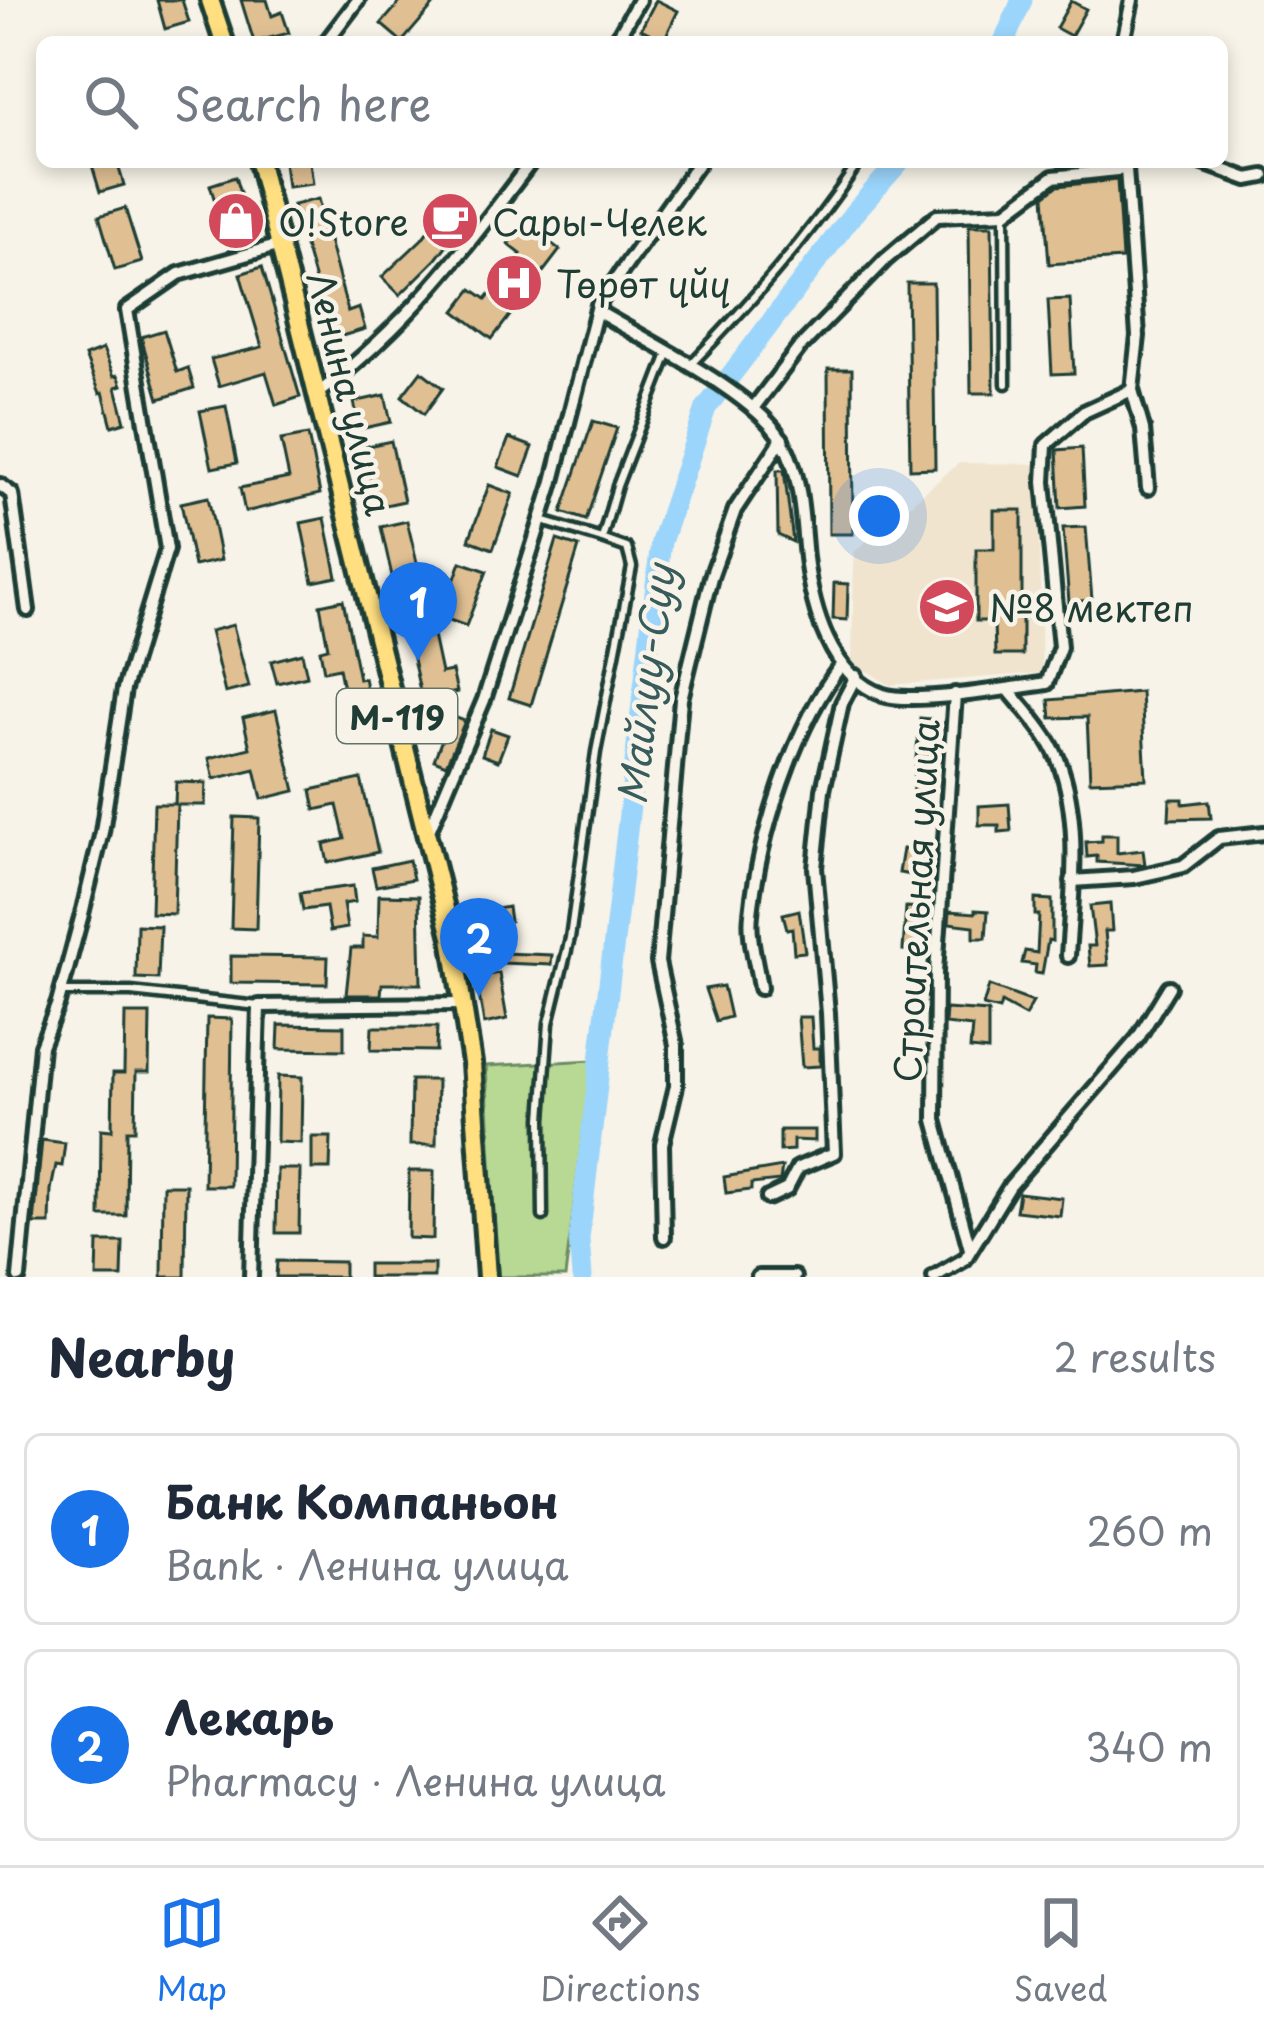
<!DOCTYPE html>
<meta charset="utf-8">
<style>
body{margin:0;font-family:"Playpen Sans",sans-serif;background:#f2f2f3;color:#1f2937}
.you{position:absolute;left:879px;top:516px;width:42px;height:42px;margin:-30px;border:9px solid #fff;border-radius:50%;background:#1a73e8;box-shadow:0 0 0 18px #1a73e833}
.badge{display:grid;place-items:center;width:78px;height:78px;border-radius:50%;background:#1a73e8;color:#fff;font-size:39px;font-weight:700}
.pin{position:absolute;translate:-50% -99px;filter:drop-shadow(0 3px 6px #0008)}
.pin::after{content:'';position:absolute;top:63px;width:42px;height:36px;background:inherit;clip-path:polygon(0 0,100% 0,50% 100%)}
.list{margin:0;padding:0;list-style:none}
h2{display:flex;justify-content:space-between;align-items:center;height:156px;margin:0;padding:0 48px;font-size:51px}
h2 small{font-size:39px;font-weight:400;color:#747a83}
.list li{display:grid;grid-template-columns:78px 1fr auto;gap:36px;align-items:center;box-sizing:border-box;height:192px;margin:0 24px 24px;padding:0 24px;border:3px solid #e0e1e3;border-radius:18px}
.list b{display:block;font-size:45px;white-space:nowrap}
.list p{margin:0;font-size:39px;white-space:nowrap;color:#747a83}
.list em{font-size:39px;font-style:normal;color:#747a83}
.icon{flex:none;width:66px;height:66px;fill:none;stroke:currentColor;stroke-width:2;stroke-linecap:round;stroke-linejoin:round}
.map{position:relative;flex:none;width:1264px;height:1277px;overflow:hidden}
.search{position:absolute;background:#fff;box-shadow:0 6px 18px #0003;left:36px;right:36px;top:36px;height:132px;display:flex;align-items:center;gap:30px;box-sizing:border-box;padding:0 42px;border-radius:18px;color:#747a83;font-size:45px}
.sheet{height:588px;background:#fff}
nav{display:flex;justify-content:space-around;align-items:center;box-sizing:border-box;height:168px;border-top:3px solid #e0e1e3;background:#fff;font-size:33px;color:#747a83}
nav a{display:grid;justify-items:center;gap:6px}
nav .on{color:#1a73e8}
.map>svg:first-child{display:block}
.built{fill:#f0e4ce}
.green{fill:#b7d993;stroke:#6b8b64;stroke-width:3}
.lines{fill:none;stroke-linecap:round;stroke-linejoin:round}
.river{stroke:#9bd5fb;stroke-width:21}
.building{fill:#e0c093;stroke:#1f3d34;stroke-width:3}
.lane-casing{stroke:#1f3d34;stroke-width:15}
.street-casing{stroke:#1f3d34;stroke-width:20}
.primary-casing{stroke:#1f3d34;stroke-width:26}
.lane{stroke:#f7f3e8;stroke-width:6}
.street{stroke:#f7f3e8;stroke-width:10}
.primary{stroke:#ffdf80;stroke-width:16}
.labels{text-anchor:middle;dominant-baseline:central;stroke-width:9;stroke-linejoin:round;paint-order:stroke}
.shield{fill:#f7f3e8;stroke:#60746a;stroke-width:3}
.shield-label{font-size:33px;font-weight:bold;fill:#1f3d34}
.poi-label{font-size:36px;fill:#1f3d34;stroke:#f7f3e8;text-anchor:start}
.street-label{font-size:36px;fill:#1f3d34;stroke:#f7f3e8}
.water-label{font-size:39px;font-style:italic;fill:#385b5c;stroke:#f7f3e8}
</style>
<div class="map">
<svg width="1264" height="1277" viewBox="0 0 1264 1277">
<rect width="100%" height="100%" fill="#f7f3e8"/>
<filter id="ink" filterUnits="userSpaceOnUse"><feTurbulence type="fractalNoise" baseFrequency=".00833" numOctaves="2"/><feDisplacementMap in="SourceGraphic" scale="24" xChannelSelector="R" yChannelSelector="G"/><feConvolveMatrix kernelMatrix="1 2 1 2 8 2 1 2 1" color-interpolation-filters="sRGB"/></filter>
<g filter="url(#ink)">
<polygon class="built" points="959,463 1037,464 1042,673 890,685 852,662 854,552"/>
<polygon class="green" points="592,1060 565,1277 497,1277 486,1066"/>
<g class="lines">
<g class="river">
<polyline points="1004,42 1022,0"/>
<polyline points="582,1277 579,1239 661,542 706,408 853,214 899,162"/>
</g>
</g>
<g class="building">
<polygon points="157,0 182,0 189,22 165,29"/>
<polygon points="241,0 267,0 272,16 282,12 289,33 254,42"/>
<polygon points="402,0 438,0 402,42 381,24"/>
<polygon points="656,0 678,11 664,40 641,29"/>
<polygon points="1071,1 1086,9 1071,36 1056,28"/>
<polygon points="91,162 117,162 124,185 100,192"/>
<polygon points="284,162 310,162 313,184 287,187"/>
<polygon points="235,177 253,236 228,244 210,185"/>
<polygon points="1117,180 1122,259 1049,264 1044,196 1057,186"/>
<polygon points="318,199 348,312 359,308 365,329 332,339 293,205"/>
<polygon points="450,201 469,216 436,259 400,295 382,277 422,239"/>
<polygon points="125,208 142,262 115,270 99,216"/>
<polygon points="524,222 560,250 492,339 455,311 472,289 486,299 521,254 508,244"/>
<polygon points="969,226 992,226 994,393 971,393"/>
<polygon points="262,267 300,397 276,405 266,372 219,386 211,359 262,347 240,274"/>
<polygon points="907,283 933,283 935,468 910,469"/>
<polygon points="1070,299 1074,373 1052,374 1048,300"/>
<polygon points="164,330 177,372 188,368 194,388 159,399 141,337"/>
<polygon points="103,349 114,376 118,375 122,385 116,387 125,422 112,426 103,392 100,393 85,356"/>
<polygon points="828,369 852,369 853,534 829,534"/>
<polygon points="421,371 443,388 424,414 402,396"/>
<polygon points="385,395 391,422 360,429 354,402"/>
<polygon points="226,406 237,463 212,468 200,411"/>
<polygon points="593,421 617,428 586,520 562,512"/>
<polygon points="308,435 320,494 245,512 240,488 289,478 281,440"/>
<polygon points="509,438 533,447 522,476 498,467"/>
<polygon points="391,441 404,501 376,507 363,447"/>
<polygon points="1082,448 1085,506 1060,508 1057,450"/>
<polygon points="777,470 784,470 793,542 778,535"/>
<polygon points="489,485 513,494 493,549 469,540"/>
<polygon points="208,497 221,560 194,566 181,503"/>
<polygon points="994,510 1022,510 1022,655 995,655 994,621 976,621 976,549 994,549"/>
<polygon points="325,518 337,577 313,582 301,523"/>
<polygon points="407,521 421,579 394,585 381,527"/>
<polygon points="1086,527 1092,600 1069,602 1063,528"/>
<polygon points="557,540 579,547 531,705 509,698"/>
<polygon points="461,562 487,571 466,626 441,617"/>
<polygon points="834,583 848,584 847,620 833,619"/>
<polygon points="343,600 359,679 364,678 373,720 350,725 339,668 324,671 320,650 328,648 320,605"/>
<polygon points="233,625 249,687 225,693 210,631"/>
<polygon points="432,631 441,673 452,671 457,692 422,700 408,636"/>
<polygon points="302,653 307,676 277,683 271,661"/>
<polygon points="1141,692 1146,779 1090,781 1087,717 1051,718 1049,700"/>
<polygon points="276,710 295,791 262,799 255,769 214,779 209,758 250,748 243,718"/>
<polygon points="451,716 465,721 446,765 434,760"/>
<polygon points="920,718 931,719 928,800 912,798"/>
<polygon points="491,729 508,735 498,761 482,755"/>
<polygon points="361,779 378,852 328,863 324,844 345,839 337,805 315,810 311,790"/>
<polygon points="176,782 206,783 205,805 177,805 174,914 151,913 154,804 175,804"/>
<polygon points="1170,799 1183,799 1183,804 1209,801 1211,818 1169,819"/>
<polygon points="1009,804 1011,831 999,832 999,825 979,825 979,806"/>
<polygon points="234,817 259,818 256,929 231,928"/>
<polygon points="1102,835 1117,835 1117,853 1143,850 1145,865 1097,862 1097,856 1087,857 1086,842 1102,841"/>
<polygon points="903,849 923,852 919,876 899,873"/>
<polygon points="409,860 413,879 376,886 372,868"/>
<polygon points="353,886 355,902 343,904 347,928 330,931 326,907 303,910 300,893"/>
<polygon points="379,895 419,896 421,984 382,984 381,995 346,995 351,948 363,948 363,936 378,937"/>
<polygon points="1035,899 1052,900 1052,941 1048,940 1042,974 1035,973 1036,965 1022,963 1025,951 1037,953 1039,915 1035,915"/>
<polygon points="1110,904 1112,931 1105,931 1108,965 1090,966 1088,946 1095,946 1090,906"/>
<polygon points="484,905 484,911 508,907 510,921 491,925 493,949 470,952 467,917 473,916 472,906"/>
<polygon points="906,907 923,908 920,951 903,950"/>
<polygon points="799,910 805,952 794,953 792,928 787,929 783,914"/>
<polygon points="975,910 988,911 986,938 974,938 974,926 949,923 950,911 975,913"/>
<polygon points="137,925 160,926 158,979 136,978"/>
<polygon points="503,953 552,955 551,965 502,963"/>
<polygon points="231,956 328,957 327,984 231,983"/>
<polygon points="499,973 507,1019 484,1024 476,977"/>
<polygon points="723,986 730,1017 716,1021 705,989"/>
<polygon points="989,986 1033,1002 1025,1016 1001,1003 999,1010 983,1006"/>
<polygon points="946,1009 988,1012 988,1051 970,1049 972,1027 945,1024"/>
<polygon points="125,1014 150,1014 149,1072 136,1072 135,1130 127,1130 126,1216 100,1216 101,1129 112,1130 113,1073 124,1073"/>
<polygon points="798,1017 811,1017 813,1048 820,1048 820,1066 802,1067"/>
<polygon points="207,1018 232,1019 230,1186 204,1186"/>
<polygon points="279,1025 344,1026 344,1050 278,1049"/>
<polygon points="372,1027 437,1027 436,1051 371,1050"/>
<polygon points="278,1076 302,1077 301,1143 277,1142"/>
<polygon points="411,1080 437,1080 436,1145 410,1145"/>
<polygon points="780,1130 815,1130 815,1141 793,1140 793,1150 780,1151"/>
<polygon points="312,1137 331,1137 330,1169 312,1169"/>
<polygon points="42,1140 65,1143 62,1166 56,1165 51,1190 50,1224 34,1224"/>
<polygon points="782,1167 780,1181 751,1184 751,1190 726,1193 724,1177"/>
<polygon points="277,1169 300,1169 299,1233 276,1233"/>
<polygon points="409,1171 434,1171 433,1239 408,1238"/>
<polygon points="163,1185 186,1185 185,1277 162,1277"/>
<polygon points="1019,1193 1062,1198 1060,1216 1016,1211"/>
<polygon points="98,1242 123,1242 122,1277 97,1277"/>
<polygon points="277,1261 344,1262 344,1277 276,1277"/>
<rect x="368" y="1264" width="66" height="13"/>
</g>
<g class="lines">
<defs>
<g id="lane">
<polyline points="1005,214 1006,384"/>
<path d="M691,364c62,-63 119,-129 168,-202"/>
<polyline points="542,521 602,539"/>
<polyline points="60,992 131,992 259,1006"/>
<polyline points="543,1216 542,1119 549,1023 570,938 596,752 632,567 627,548 602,539 617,486 668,354"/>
</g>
<g id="street">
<polyline points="326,42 358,0"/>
<polyline points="615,42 639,0"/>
<polyline points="1123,42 1132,0"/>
<polyline points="1201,162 1248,179 1264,176"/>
<polyline points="1126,169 1138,336 1132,390 1143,429 1148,488"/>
<path d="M597,311c48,29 161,84 186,131 19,35 19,77 23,116 6,49 24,119 77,137 29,10 130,-7 164,-12l13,-36 -16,-165 2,-37 38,-33 48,-22"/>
<path d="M317,394c91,-69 146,-142 214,-232"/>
<polyline points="754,407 799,348 886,259 937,216 1005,213 1053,177 1126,169 1129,162"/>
<polyline points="0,485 12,494 28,610"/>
<path d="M1008,689c17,21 40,45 50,70 24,60 14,134 10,197"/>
<polyline points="955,694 936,972 935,1120 970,1249"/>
<polyline points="428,833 484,700 552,485 598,305 699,162"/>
<polyline points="1072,881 1134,877 1183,866 1219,838 1264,833"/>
<path d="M760,988c-3,-23 -12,-51 -9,-74 8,-79 43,-188 91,-250"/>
<polyline points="768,1198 787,1189 798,1168 834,1153 828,1013 815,868 823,790 842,703 856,676"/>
<polyline points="664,1237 662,1144 676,1086 676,1045 658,962 681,699 711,577 735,510 782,439"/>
<polyline points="19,1277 41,1046 58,1003 81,918 102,832 124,689 167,549 127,310 179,274 280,245"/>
<polyline points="251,1277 259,1006 463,1004"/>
<polyline points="758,1277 794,1277"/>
<polyline points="934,1277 965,1259 1010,1186 1138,1038 1169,987"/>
</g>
<g id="primary">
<polyline points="210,0 224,42"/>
<polyline points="259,162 452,937 472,1063 487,1277"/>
</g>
</defs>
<use href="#lane" class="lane-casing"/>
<use href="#street" class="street-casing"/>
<use href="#primary" class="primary-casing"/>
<use href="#lane" class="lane"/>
<use href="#street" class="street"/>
<use href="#primary" class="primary"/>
</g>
</g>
<defs>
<symbol id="shop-disc" viewBox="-11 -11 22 22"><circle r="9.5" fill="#d1495b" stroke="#f7f3e8"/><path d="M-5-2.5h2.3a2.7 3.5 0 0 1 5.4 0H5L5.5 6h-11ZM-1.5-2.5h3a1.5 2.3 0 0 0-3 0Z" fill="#fff"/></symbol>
<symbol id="cafe-disc" viewBox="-11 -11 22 22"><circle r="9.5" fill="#d1495b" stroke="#f7f3e8"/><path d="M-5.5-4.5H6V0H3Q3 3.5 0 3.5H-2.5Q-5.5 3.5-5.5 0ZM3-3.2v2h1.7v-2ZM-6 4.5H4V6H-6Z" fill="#fff"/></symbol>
<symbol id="hospital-disc" viewBox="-11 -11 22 22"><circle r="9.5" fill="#d1495b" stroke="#f7f3e8"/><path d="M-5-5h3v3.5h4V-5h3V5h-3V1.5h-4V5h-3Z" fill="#fff"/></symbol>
<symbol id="school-disc" viewBox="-11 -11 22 22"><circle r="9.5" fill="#d1495b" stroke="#f7f3e8"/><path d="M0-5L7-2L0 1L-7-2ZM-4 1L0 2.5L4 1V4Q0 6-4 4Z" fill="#fff"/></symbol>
</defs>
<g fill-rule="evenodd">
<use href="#shop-disc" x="203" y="188" width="66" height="66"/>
<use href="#cafe-disc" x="417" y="188" width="66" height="66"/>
<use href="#hospital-disc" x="481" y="250" width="66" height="66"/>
<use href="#school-disc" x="914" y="574" width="66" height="66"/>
</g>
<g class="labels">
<rect class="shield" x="337" y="689" width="120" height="54" rx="9"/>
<g class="shield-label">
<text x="397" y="716">М-119</text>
</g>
<g class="poi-label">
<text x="278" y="221">O!Store</text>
<text x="492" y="221">Сары-Челек</text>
<text x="556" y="283">Төрөт үйү</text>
<text x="989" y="607">№8 мектеп</text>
</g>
<g class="street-label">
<text transform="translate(351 393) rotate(76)">Ленина улица</text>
<text transform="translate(915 901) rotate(-87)">Строительная улица</text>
</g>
<g class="water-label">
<text transform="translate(644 684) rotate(-83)">Майлуу-Суу</text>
</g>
</g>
</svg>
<div class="you"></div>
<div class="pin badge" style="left:418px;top:661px">1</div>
<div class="pin badge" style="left:479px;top:997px">2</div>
<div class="search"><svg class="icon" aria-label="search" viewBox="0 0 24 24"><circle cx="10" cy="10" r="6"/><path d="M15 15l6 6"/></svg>Search here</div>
</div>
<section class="sheet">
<h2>Nearby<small>2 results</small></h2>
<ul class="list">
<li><span class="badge">1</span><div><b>Банк Компаньон</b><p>Bank · Ленина улица</p></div><em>260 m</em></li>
<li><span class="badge">2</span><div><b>Лекарь</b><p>Pharmacy · Ленина улица</p></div><em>340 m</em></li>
</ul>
</section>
<nav>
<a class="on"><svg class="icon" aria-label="map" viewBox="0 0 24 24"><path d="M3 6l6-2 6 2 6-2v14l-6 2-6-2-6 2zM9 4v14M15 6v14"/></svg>Map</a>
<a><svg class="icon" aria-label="directions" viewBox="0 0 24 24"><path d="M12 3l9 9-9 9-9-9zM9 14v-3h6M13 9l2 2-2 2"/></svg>Directions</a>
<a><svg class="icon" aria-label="saved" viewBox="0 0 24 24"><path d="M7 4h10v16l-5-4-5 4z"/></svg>Saved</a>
</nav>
